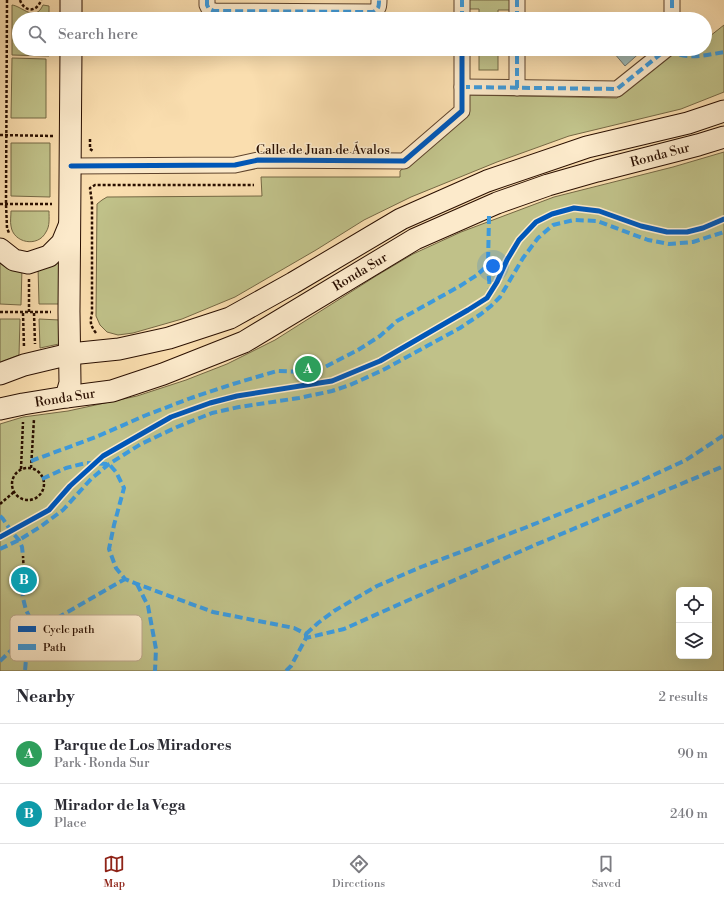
<!DOCTYPE html>
<meta charset="utf-8">
<style>
body{margin:0;font-family:"Libre Bodoni",serif;background:#f7f7f7;color:#2b2b33}
.controls{position:absolute;right:12px;bottom:12px;display:grid;overflow:hidden;border-radius:6px;box-shadow:0 4px 16px #0002}
.controls button{width:36px;height:36px;display:grid;place-items:center;padding:0;border:0;border-bottom:1px solid #e1e1e2;background:#fff;color:#2b2b33;font:20px sans-serif}
.you{position:absolute;left:493px;top:266px;width:14px;height:14px;margin:-10px;border:3px solid #fff;border-radius:50%;background:#1a73e8;box-shadow:0 0 0 6px #1a73e833}
.badge{display:grid;place-items:center;width:26px;height:26px;border-radius:50%;background:#8f2418;color:#fff;font-size:13px;font-weight:700}
.pin{position:absolute;translate:-50% -50%;border:2px solid #fff;box-shadow:0 1px 4px #0006}
.list{margin:0;padding:0;list-style:none}
h2{display:flex;justify-content:space-between;align-items:center;height:52px;margin:0;padding:0 16px;font-size:17px}
h2 small{font-size:13px;font-weight:400;color:#7c7c81}
.list li{display:grid;grid-template-columns:26px 1fr auto;gap:12px;align-items:center;box-sizing:border-box;height:60px;padding:0 16px;border-top:1px solid #e1e1e2}
.list b{display:block;font-size:15px;white-space:nowrap}
.list p{margin:0;font-size:13px;white-space:nowrap;color:#7c7c81}
.list em{font-size:13px;font-style:normal;color:#7c7c81}
.icon{flex:none;width:22px;height:22px;fill:none;stroke:currentColor;stroke-width:2;stroke-linecap:round;stroke-linejoin:round}
.map{position:relative;flex:none;width:724px;height:671px;overflow:hidden}
.search{position:absolute;background:#fff;box-shadow:0 4px 16px #0002;left:12px;right:12px;top:12px;height:44px;display:flex;align-items:center;gap:10px;box-sizing:border-box;padding:0 14px;border-radius:22px;color:#7c7c81;font-size:15px}
.sheet{height:172px;background:#fff}
nav{display:flex;justify-content:space-around;align-items:center;box-sizing:border-box;height:56px;border-top:1px solid #e1e1e2;background:#fff;font-size:11px;color:#7c7c81}
nav a{display:grid;justify-items:center;gap:2px}
nav .on{color:#8f2418}
.map>svg:first-child{display:block}
.green{fill:#c0c189;stroke:#756844;fill-rule:evenodd}
.water{fill:#a2bab5;stroke:#72766d}
.lines{fill:none;stroke-linecap:round;stroke-linejoin:round}
.street-casing{stroke:#5e432c;stroke-width:17}
.secondary-casing{stroke:#2a0f00;stroke-width:23}
.path{stroke:#2a0f00;stroke-width:2.5;stroke-dasharray:3 2;stroke-linecap:butt}
.street{stroke:#fceacb;stroke-width:15}
.secondary{stroke:#fceacb;stroke-width:21}
.quiet{stroke:#3d9adc;stroke-width:4;stroke-dasharray:8 4;stroke-linecap:butt}
.cycleway-casing{stroke:#fceacb;stroke-width:8}
.cycleway{stroke:#0057b8;stroke-width:5}
.labels{text-anchor:middle;dominant-baseline:central;stroke-width:3;stroke-linejoin:round;paint-order:stroke}
.street-label{font-size:13px;fill:#2a0f00;stroke:#fceacb}
.key{fill:#fceacb;stroke:#bda88e;stroke-width:1}
.key-label{font-size:11px;fill:#2a0f00}
</style>
<div class="map">
<svg width="724" height="671" viewBox="0 0 724 671">
<rect width="100%" height="100%" fill="#fadeaf"/>
<filter id="stains"><feTurbulence type="fractalNoise" baseFrequency=".005" numOctaves="4"/><feColorMatrix values="0 0 0 0 .2 0 0 0 0 .09 0 0 0 0 .02 0 0 0 .5 -.17"/></filter>
<radialGradient id="worn" r=".72"><stop offset=".6" stop-color="#630" stop-opacity="0"/><stop offset="1" stop-color="#630" stop-opacity=".3"/></radialGradient>
<g class="green">
<polygon points="466,0 511,0 511,10 498,10 498,19 479,19 479,9 466,9"/>
<path d="M12,5c10,1 23,18 31,0l6,1v13h-30v30h30v7l-37,-1z"/>
<polygon points="724,25 724,92 681,109 569,136 497,162 411,197 364,220 316,250 235,297 182,319 133,333 118,335 107,332 100,325 96,316 97,204 102,200 107,197 262,196 261,177 400,177 400,171 467,115 468,95 617,98 675,49 705,49 705,40"/>
<rect x="479" y="49" width="19" height="21"/>
<polygon points="12,58 46,59 46,118 11,118"/>
<polygon points="11,143 50,143 50,197 11,196"/>
<path d="M724,152v519h-724v-247l23,-7 45,-6 69,-15 49,-16 41,-16 48,-24 101,-64 37,-22 48,-22 93,-35 119,-30zM679,590h30v66h-30z"/>
<path d="M11,211h38c0,7 1,15 -3,21 -8,16 -33,11 -35,-6 -1,-4 0,-10 0,-15z"/>
<polygon points="60,256 60,304 39,304 38,267"/>
<polygon points="0,257 22,268 21,305 0,304"/>
<polygon points="0,319 20,319 19,355 0,362"/>
<polygon points="39,319 60,320 59,344 40,348"/>
</g>
<polygon class="water" points="618,49 644,49 625,66 614,53"/>
<g class="lines">
<defs>
<g id="street">
<path d="M207,0v5l2,4 5,2 159,1c6,-3 6,-6 6,-12"/>
<polyline points="672,0 672,19"/>
<polyline points="462,19 462,0"/>
<polyline points="517,19 517,0"/>
<polyline points="462,87 617,89 667,49"/>
<polyline points="517,88 517,49"/>
<polyline points="71,166 235,165 258,160 404,161 462,111 462,49"/>
</g>
<g id="secondary">
<polyline points="71,19 71,0"/>
<polyline points="0,249 14,260 28,263 49,256 62,243 69,226"/>
<polyline points="0,374 24,365 70,354 119,349 169,338 230,318 293,283 401,219 487,181 587,147 688,123 724,111"/>
<polyline points="66,397 70,383 69,312 71,49"/>
<polyline points="0,409 23,404 66,397 112,391 163,374 244,342 415,239 497,203 548,185 597,171 698,145 724,137"/>
</g>
</defs>
<use href="#street" class="street-casing"/>
<use href="#secondary" class="secondary-casing"/>
<g class="path">
<polyline points="7,0 6,204 7,228 9,233"/>
<path d="M20,0c4,12 17,13 21,0"/>
<polyline points="0,135 53,136"/>
<polyline points="90,139 90,149 93,151"/>
<polyline points="0,204 52,204"/>
<polyline points="29,279 29,313"/>
<polyline points="0,312 51,312"/>
<polyline points="23,313 24,347"/>
<polyline points="34,313 35,344"/>
<path d="M96,333c-6,-8 -6,-11 -4,-20v-110l-2,-15 5,-3h159"/>
<polyline points="31,468 34,419"/>
<circle cx="28" cy="484" r="16"/>
<polyline points="21,469 23,422"/>
<polyline points="0,504 14,492"/>
<polyline points="22,588 24,575 23,556"/>
</g>
<use href="#street" class="street"/>
<use href="#secondary" class="secondary"/>
<g class="quiet">
<path d="M207,0v5l2,4 5,2 159,1c6,-3 6,-6 6,-12"/>
<polyline points="672,0 672,19"/>
<polyline points="462,19 462,0"/>
<polyline points="517,19 517,0"/>
<path d="M669,49c13,12 39,6 55,3"/>
<polyline points="462,87 617,89 667,49"/>
<polyline points="517,88 517,49"/>
<polyline points="489,216 488,265 490,292"/>
<polyline points="31,461 96,437 144,416 191,398 233,384 277,371 307,372 323,368 358,350 380,336 397,321 460,286 477,275 488,265"/>
<polyline points="42,479 66,468 86,463 109,464 116,472 124,488 114,525 109,549 116,568 125,579 137,584 213,612 294,628 306,634 306,638"/>
<polyline points="0,516 3,519 11,531 19,540 22,547 23,556"/>
<polyline points="0,549 19,540 40,527 63,510 91,479 109,464 141,444 177,427 212,413 239,407 299,398 332,391 350,385 383,370 460,328 481,314 491,306 500,297 523,258 538,238 553,225 574,220 597,221 648,240 669,244 693,242 724,232"/>
<polyline points="137,584 148,606 156,649 155,671"/>
<polyline points="22,588 23,598 26,610 31,620 31,627 33,632"/>
<polyline points="306,634 318,623 334,611 377,586 421,567 527,527 634,484 686,460 724,435"/>
<polyline points="23,639 27,647 25,671"/>
<polyline points="0,661 23,639 33,632 125,579"/>
<polyline points="286,671 291,666 306,638 344,629 402,603 535,545 724,466"/>
</g>
<defs>
<g id="cycleway">
<polyline points="71,166 235,165 258,160 404,161 462,111 462,49"/>
<polyline points="0,537 49,510 70,486 103,456 171,417 210,403 237,396 332,381 380,361 468,310 487,298 497,282 507,260 519,240 536,222 552,214 574,208 599,211 641,226 667,232 687,232 703,228 724,219"/>
</g>
</defs>
<use href="#cycleway" class="cycleway-casing"/>
<use href="#cycleway" class="cycleway"/>
</g>
<g class="labels">
<g class="street-label">
<text x="323" y="150">Calle de Juan de Ávalos</text>
<text transform="translate(660 155) rotate(-15)">Ronda Sur</text>
<text transform="translate(360 272) rotate(-31)">Ronda Sur</text>
<text transform="translate(65 398) rotate(-9)">Ronda Sur</text>
</g>
</g>
<rect x="10" y="615" width="132" height="46" rx="6" class="key"/>
<rect x="18" y="626" width="18" height="6" fill="#0057b8"/>
<rect x="18" y="644" width="18" height="6" fill="#3d9adc"/>
<g class="key-label">
<text x="43" y="633">Cycle path</text>
<text x="43" y="651">Path</text>
</g>
<rect width="100%" height="100%" filter="url(#stains)"/>
<rect width="100%" height="100%" fill="url(#worn)"/>
</svg>
<div class="controls">
<button><svg class="icon" aria-label="locate" viewBox="0 0 24 24"><circle cx="12" cy="12" r="6"/><path d="M12 2v4M12 18v4M2 12h4M18 12h4"/></svg></button>
<button><svg class="icon" aria-label="layers" viewBox="0 0 24 24"><path d="M12 4l9 5-9 5-9-5zM3 14l9 5 9-5"/></svg></button>
</div>
<div class="you"></div>
<div class="pin badge" style="left:308px;top:369px;background:#2e9e5b">A</div>
<div class="pin badge" style="left:24px;top:580px;background:#0f9aa8">B</div>
<div class="search"><svg class="icon" aria-label="search" viewBox="0 0 24 24"><circle cx="10" cy="10" r="6"/><path d="M15 15l6 6"/></svg>Search here</div>
</div>
<section class="sheet">
<h2>Nearby<small>2 results</small></h2>
<ul class="list">
<li><span class="badge" style="background:#2e9e5b">A</span><div><b>Parque de Los Miradores</b><p>Park · Ronda Sur</p></div><em>90 m</em></li>
<li><span class="badge" style="background:#0f9aa8">B</span><div><b>Mirador de la Vega</b><p>Place</p></div><em>240 m</em></li>
</ul>
</section>
<nav>
<a class="on"><svg class="icon" aria-label="map" viewBox="0 0 24 24"><path d="M3 6l6-2 6 2 6-2v14l-6 2-6-2-6 2zM9 4v14M15 6v14"/></svg>Map</a>
<a><svg class="icon" aria-label="directions" viewBox="0 0 24 24"><path d="M12 3l9 9-9 9-9-9zM9 14v-3h6M13 9l2 2-2 2"/></svg>Directions</a>
<a><svg class="icon" aria-label="saved" viewBox="0 0 24 24"><path d="M7 4h10v16l-5-4-5 4z"/></svg>Saved</a>
</nav>
